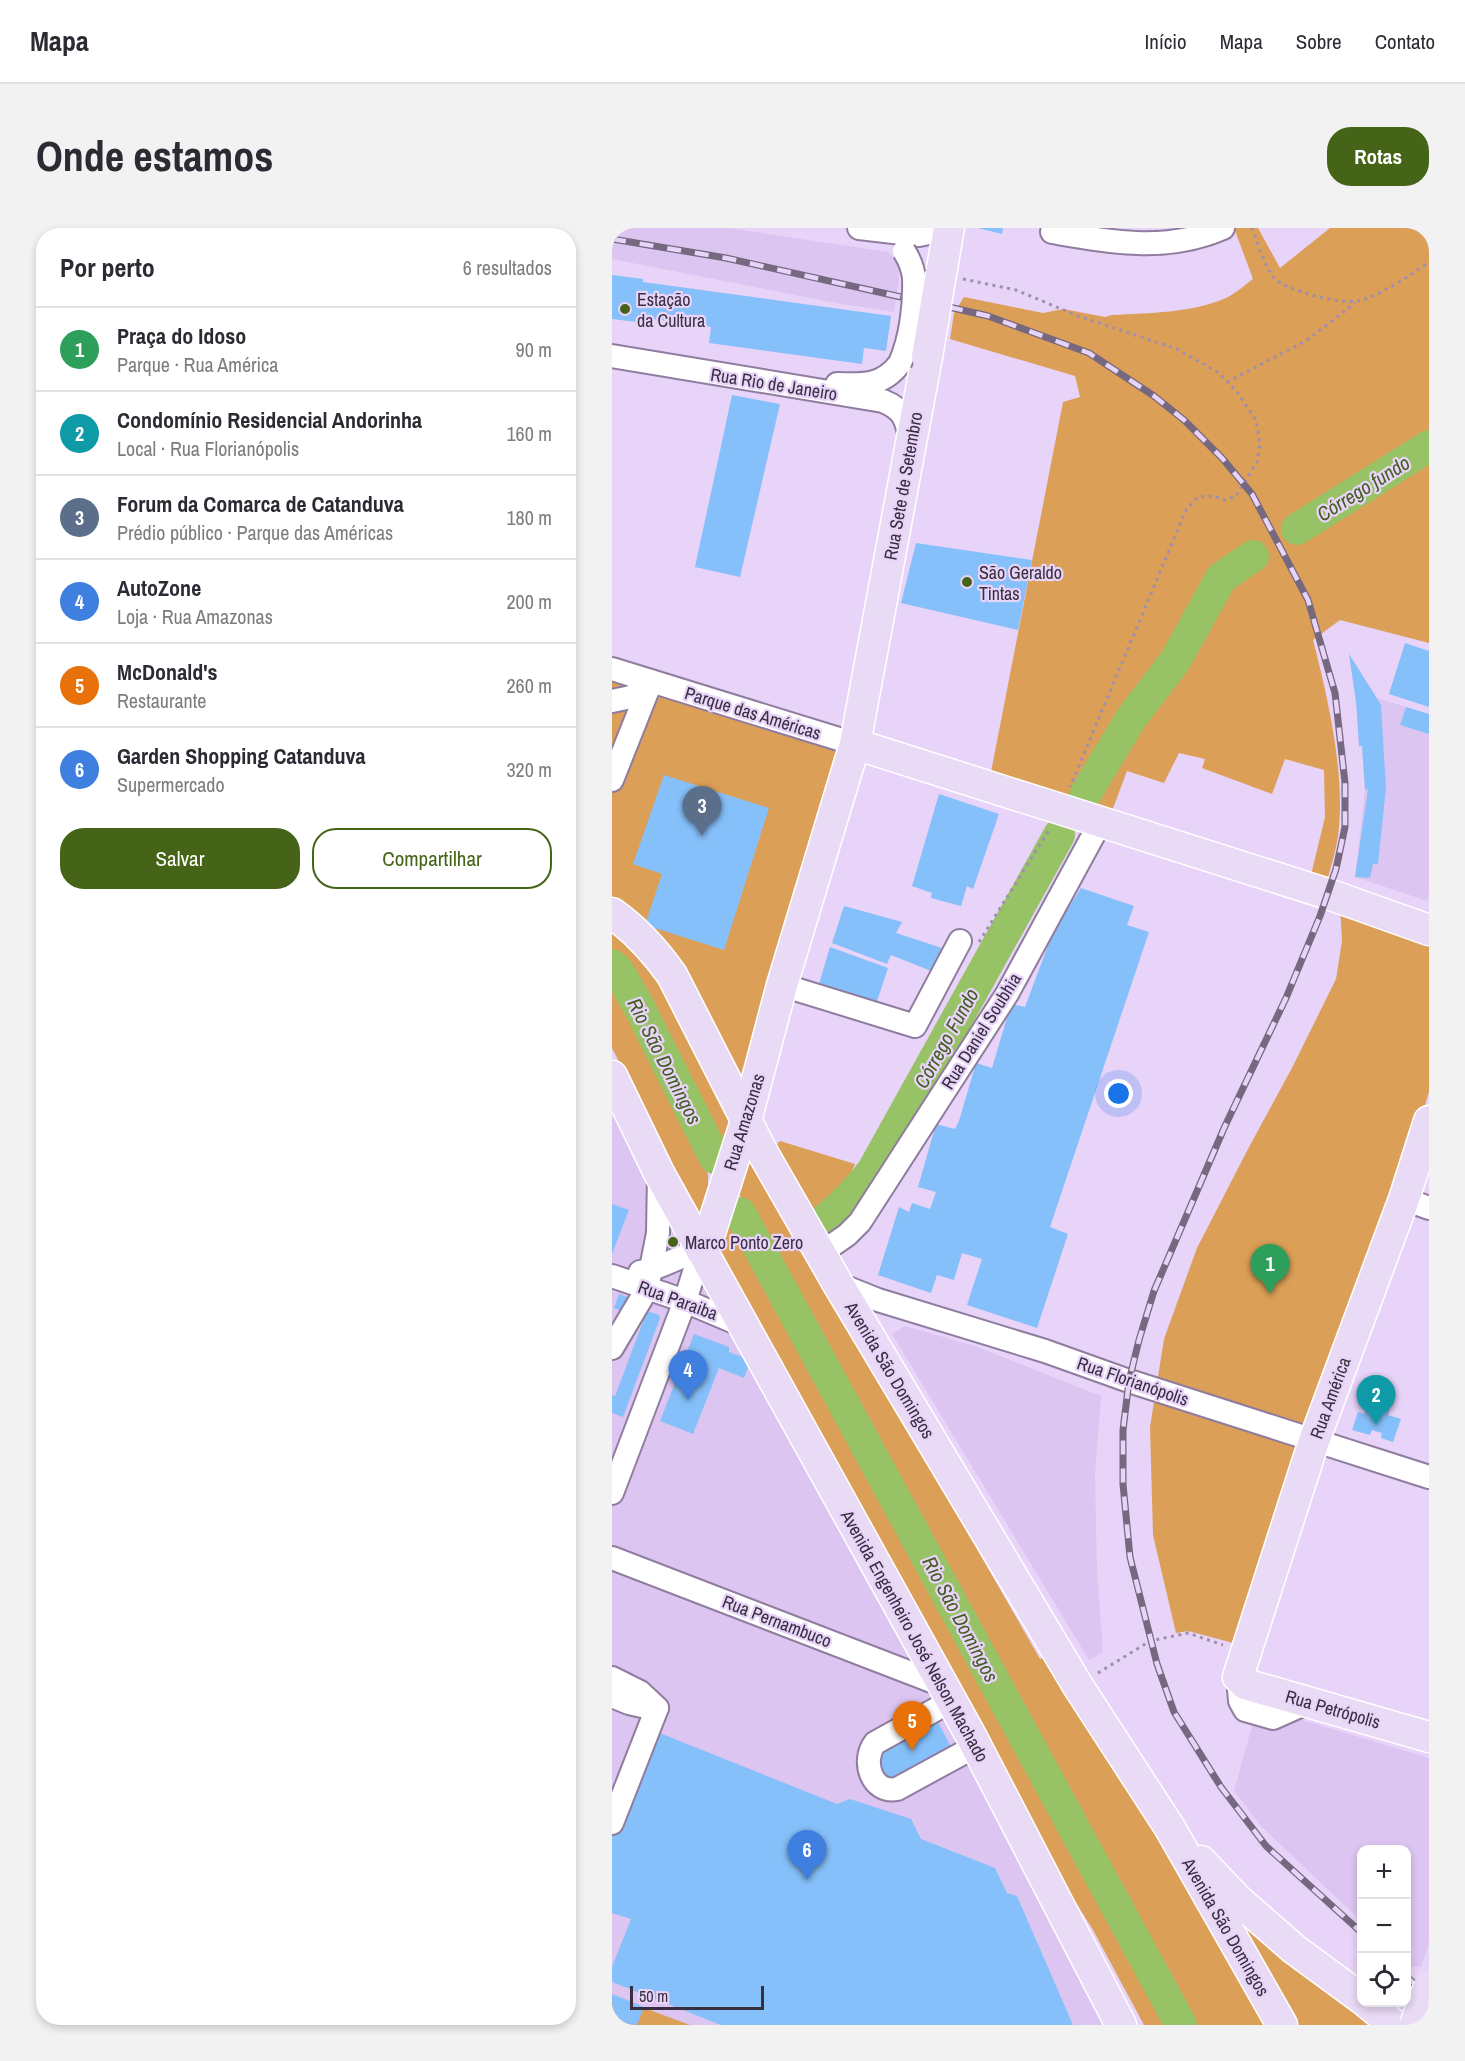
<!DOCTYPE html>
<html lang="pt">
<meta charset="utf-8">
<style>
body{margin:0;font-family:"Archivo Narrow",sans-serif;background:#f2f2f3;color:#2b2b33}
.controls{position:absolute;right:18px;bottom:18px;display:grid;overflow:hidden;border-radius:12px;box-shadow:0 3px 9px #0003}
.controls button{width:54px;height:54px;display:grid;place-items:center;padding:0;border:0;border-bottom:2px solid #e1e1e2;background:#fff;color:#2b2b33;font:30px sans-serif}
.scale{position:absolute;left:18px;bottom:15px;width:134px;box-sizing:border-box;padding-left:6px;border:3px solid #372f3e;border-top:0;font-size:16px;line-height:21px;white-space:nowrap;color:#372f3e;-webkit-text-stroke:4px #e8d3f9;paint-order:stroke}
.you{position:absolute;left:507px;top:866px;width:21px;height:21px;margin:-15px;border:4px solid #fff;border-radius:50%;background:#1a73e8;box-shadow:0 0 0 9px #1a73e833}
.badge{display:grid;place-items:center;width:39px;height:39px;border-radius:50%;background:#456418;color:#fff;font-size:20px;font-weight:700}
.pin{position:absolute;translate:-50% -50px;filter:drop-shadow(0 2px 3px #0008)}
.pin::after{content:'';position:absolute;top:32px;width:21px;height:18px;background:inherit;clip-path:polygon(0 0,100% 0,50% 100%)}
.list{margin:0;padding:0;list-style:none}
h2{display:flex;justify-content:space-between;align-items:center;height:78px;margin:0;padding:0 24px;font-size:26px}
h2 small{font-size:20px;font-weight:400;color:#7c7c81}
.list li{display:grid;grid-template-columns:39px 1fr auto;gap:18px;align-items:center;box-sizing:border-box;height:84px;padding:0 24px;border-top:2px solid #e1e1e2}
.list b{display:block;font-size:22px;white-space:nowrap}
.list p{margin:0;font-size:20px;white-space:nowrap;color:#7c7c81}
.list em{font-size:20px;font-style:normal;color:#7c7c81}
.actions{display:flex;gap:12px;padding:18px 24px}
.actions a{flex:1;padding:14px 0;border:2px solid #456418;border-radius:24px;text-align:center;font-size:21px;color:#456418}
.actions .main{background:#456418;color:#fff}
.icon{flex:none;width:33px;height:33px;fill:none;stroke:currentColor;stroke-width:2;stroke-linecap:round;stroke-linejoin:round}
.map{position:relative;flex:none;width:817px;height:1797px;overflow:hidden;border-radius:24px}
header{display:flex;align-items:center;gap:36px;box-sizing:border-box;height:84px;padding:0 30px;background:#fff;border-bottom:2px solid #e1e1e2}
header strong{font-size:28px}
nav{display:flex;gap:33px;margin-inline-start:auto;font-size:21px}
.intro{display:flex;align-items:center;justify-content:space-between;box-sizing:border-box;height:144px;padding:0 36px}
h1{margin:0;font-size:42px}
.button{padding:15px 27px;border-radius:24px;background:#456418;color:#fff;font-size:21px;font-weight:700}
main{display:flex;gap:36px;padding:0 36px}
aside{flex:1;background:#fff;border-radius:24px;box-shadow:0 3px 9px #0003}
.map>svg:first-child{display:block}
.built{fill:#ddc5f1}
.green{fill:#dc9f57}
.lines{fill:none;stroke-linecap:round;stroke-linejoin:round}
.stream{stroke:#98c266;stroke-width:5}
.river{stroke:#98c266;stroke-width:32}
.building{fill:#86c0fa}
.minor-casing{stroke:#8f7c9f;stroke-width:26}
.major-casing{stroke:#fff;stroke-width:33}
.path{stroke:#9f8fac;stroke-width:3;stroke-dasharray:3 4.5;stroke-linecap:butt}
.minor{stroke:#fff;stroke-width:22}
.major{stroke:#e9daf5;stroke-width:30}
.rail-casing{stroke:#75687f;stroke-width:7}
.rail{stroke:#e8d3f9;stroke-width:4.5;stroke-dasharray:14;stroke-linecap:butt}
.minor-bridge-casing{stroke:#8f7c9f;stroke-width:26;stroke-linecap:butt}
.major-bridge-casing{stroke:#fff;stroke-width:33;stroke-linecap:butt}
.minor-bridge{stroke:#fff;stroke-width:22}
.major-bridge{stroke:#e9daf5;stroke-width:30}
.poi-dot{fill:#456418;stroke:#e8d3f9;stroke-width:2}
.labels{text-anchor:middle;dominant-baseline:central;stroke-width:4.5;stroke-linejoin:round;paint-order:stroke}
.poi-label{font-size:18px;fill:#372f3e;stroke:#e8d3f9;text-anchor:start}
.street-label{font-size:18px;fill:#372f3e;stroke:#e8d3f9}
.water-label{font-size:20px;font-style:italic;fill:#435e1f;stroke:#e8d3f9}
</style>
<header>
<strong>Mapa</strong>
<nav><a>Início</a><a>Mapa</a><a>Sobre</a><a>Contato</a></nav>
</header>
<div class="intro"><h1>Onde estamos</h1><a class="button">Rotas</a></div>
<main>
<aside>
<h2>Por perto<small>6 resultados</small></h2>
<ul class="list">
<li><span class="badge" style="background:#2e9e5b">1</span><div><b>Praça do Idoso</b><p>Parque · Rua América</p></div><em>90 m</em></li>
<li><span class="badge" style="background:#0f9aa8">2</span><div><b>Condomínio Residencial Andorinha</b><p>Local · Rua Florianópolis</p></div><em>160 m</em></li>
<li><span class="badge" style="background:#5c6f8a">3</span><div><b>Forum da Comarca de Catanduva</b><p>Prédio público · Parque das Américas</p></div><em>180 m</em></li>
<li><span class="badge" style="background:#3f7fe0">4</span><div><b>AutoZone</b><p>Loja · Rua Amazonas</p></div><em>200 m</em></li>
<li><span class="badge" style="background:#e8710a">5</span><div><b>McDonald's</b><p>Restaurante</p></div><em>260 m</em></li>
<li><span class="badge" style="background:#3f7fe0">6</span><div><b>Garden Shopping Catanduva</b><p>Supermercado</p></div><em>320 m</em></li>
</ul>
<div class="actions"><a class="main">Salvar</a><a>Compartilhar</a></div>
</aside>
<div class="map">
<svg width="817" height="1797" viewBox="0 0 817 1797">
<rect width="100%" height="100%" fill="#e8d3f9"/>
<g class="built">
<polygon points="0,0 117,0 276,24 286,34 287,51 282,84 229,76 0,31"/>
<polygon points="737,426 765,470 817,486 817,666 815,673 743,649 753,562 750,518"/>
<polygon points="0,856 506,1797 0,1797"/>
<polygon points="293,1098 366,1119 489,1168 483,1247 485,1342 491,1424 477,1432 280,1106"/>
<polygon points="677,1488 817,1530 817,1715 809,1739 798,1739 795,1736 794,1622 750,1622 749,1693 650,1599 622,1563 642,1491 672,1500"/>
</g>
<g class="green">
<path d="M622,0h24l22,40 50,-40h99v415l-89,-23 -27,20c15,58 33,136 25,196 -2,15 -7,30 -11,45l-16,-6 14,-58 -1,-47 -39,-11 -13,35 -70,-26 3,-9 -26,-6 -15,30 -37,-12 -15,40 -121,-39 72,-370 17,-5 -5,-21 -125,-37 4,-26 10,-16 79,16 20,-4 42,8 7,-2c38,-2 79,-2 114,-17 10,-5 19,-13 27,-19z"/>
<polygon points="0,452 230,523 131,864 0,673"/>
<polygon points="728,678 817,712 817,864 786,967 625,1416 576,1403 564,1405 541,1307 538,1199 552,1111 585,1020 636,921 681,838 724,751 730,713"/>
<polygon points="0,700 50,754 119,894 107,919 15,739 0,724"/>
<polygon points="0,757 13,778 96,946 96,964 88,988 77,972 0,820"/>
<path d="M168,913l75,23c-10,23 -27,45 -51,53l-37,-63z"/>
<polygon points="138,925 428,1431 435,1428 463,1462 663,1797 585,1797 125,962"/>
<polygon points="119,985 504,1686 562,1797 532,1797 481,1702 427,1615 107,1024"/>
<polygon points="618,1676 770,1797 685,1797"/>
<polygon points="0,1768 78,1797 0,1797"/>
</g>
<g class="lines">
<polyline class="stream" points="155,1033 178,1013"/>
<g class="river">
<polyline points="685,301 817,218"/>
<polyline points="474,565 520,489 563,433 609,350 641,328"/>
<polyline points="0,737 7,744 27,779 103,930"/>
<polyline points="128,985 569,1797"/>
<path d="M204,999c23,-18 40,-34 57,-57l186,-335"/>
</g>
</g>
<g class="building">
<polygon points="366,0 391,0 390,6"/>
<polygon points="0,47 31,51 31,54 279,88 274,123 252,120 250,136 97,115 99,99 26,89 25,94 0,91"/>
<polygon points="120,167 168,176 128,349 83,339"/>
<polygon points="304,315 420,332 406,402 289,375"/>
<polygon points="793,415 817,423 817,479 777,466"/>
<polygon points="737,426 769,477 774,560 766,636 761,636 758,650 743,649 756,561 753,562 750,518 747,518 744,473"/>
<polygon points="794,479 817,486 817,506 788,497"/>
<polygon points="52,547 157,580 112,722 33,697 50,646 21,636"/>
<polygon points="327,566 387,586 361,661 355,658 349,678 319,670 320,665 300,658"/>
<polygon points="469,660 522,678 515,697 537,704 438,999 456,1006 425,1100 355,1077 370,1031 350,1025 342,1052 325,1047 319,1065 266,1047 287,979 297,984 300,975 318,981 324,964 306,959 324,896 343,901 347,893 364,835 380,840 399,776 413,779 441,704"/>
<polygon points="232,678 290,694 284,705 330,720 324,745 279,727 275,736 220,715"/>
<polygon points="218,719 276,740 265,773 207,756"/>
<polygon points="0,976 17,982 0,1026"/>
<polygon points="7,1066 20,1071 15,1085 2,1080"/>
<polygon points="35,1083 47,1087 48,1090 11,1189 0,1185 0,1167 3,1168"/>
<polygon points="82,1106 117,1119 117,1124 139,1132 132,1150 107,1140 81,1206 48,1193"/>
<polygon points="761,1176 778,1181 776,1187 789,1191 781,1214 769,1210 770,1205 760,1202 758,1207 740,1202 746,1184 752,1186 755,1177 760,1178"/>
<polygon points="325,1492 340,1521 275,1555 260,1526"/>
<polygon points="40,1502 225,1576 238,1571 299,1591 309,1611 383,1640 395,1665 405,1668 461,1797 109,1797 0,1754 0,1739 19,1691 0,1685 0,1604"/>
<polygon points="0,1766 32,1779 25,1797 0,1797"/>
</g>
<g class="lines">
<defs>
<g id="minor">
<polyline points="247,0 307,7 337,1"/>
<path d="M440,4c59,10 114,21 171,-4"/>
<path d="M0,128l271,45c22,9 23,19 28,40"/>
<path d="M225,156c27,1 46,2 63,-21"/>
<polyline points="0,441 243,516"/>
<polyline points="0,473 19,469 39,454"/>
<polyline points="0,552 39,454"/>
<polyline points="170,757 303,798 348,713"/>
<polyline points="792,971 817,980"/>
<polyline points="209,1025 235,1007 248,994 395,766 488,595"/>
<path d="M28,1044c21,-3 40,-17 61,-22"/>
<polyline points="0,1048 73,1073 132,1098"/>
<polyline points="226,1056 266,1072 433,1123 517,1153 817,1249"/>
<polyline points="0,1120 35,1061 46,1005 47,946"/>
<polyline points="0,1265 73,1073 89,1022"/>
<polyline points="0,1330 330,1457"/>
<polyline points="626,1449 628,1473 633,1482 661,1490 697,1474"/>
<polyline points="0,1450 28,1464 45,1480"/>
<polyline points="0,1468 17,1475 39,1480"/>
<path d="M339,1473l-76,42c-14,18 -3,51 22,46l79,-43"/>
<polyline points="0,1595 45,1480"/>
</g>
<g id="major">
<polyline points="329,46 337,0"/>
<polyline points="243,516 716,666 817,702"/>
<path d="M0,685c24,17 43,38 60,62l92,180 74,129 240,402 92,142 112,197"/>
<polyline points="0,848 47,945 358,1506 509,1797"/>
<polyline points="817,893 792,971 702,1213 626,1449 633,1456 817,1509"/>
<polyline points="89,1022 99,1002 134,893 170,757 243,516 315,129"/>
<polyline points="589,1633 626,1672 682,1721 750,1771"/>
<polyline points="754,1774 782,1797"/>
</g>
</defs>
<use href="#minor" class="minor-casing"/>
<use href="#major" class="major-casing"/>
<g class="path">
<path d="M640,0c4,11 15,43 22,50 13,13 65,26 83,23 20,-3 55,-27 72,-39"/>
<polyline points="351,51 404,62 466,88 565,121 607,145 625,164 644,192 648,216 645,234 624,268 613,272 602,268 586,269 574,282 458,559"/>
<polyline points="615,154 694,113 743,75"/>
<polyline points="367,714 437,602"/>
<polyline points="486,1445 538,1413 576,1405 611,1417"/>
</g>
<use href="#minor" class="minor"/>
<use href="#major" class="major"/>
<defs>
<g id="rail">
<polyline points="0,11 114,30 289,69"/>
<polyline points="337,79 376,88 477,125 542,168 572,192 610,230 640,266 696,372 723,465 733,555 733,599 724,641 708,688 674,770 613,898 542,1063 527,1112 517,1153 511,1202 511,1256 518,1329 545,1436 562,1484 609,1559 654,1618 750,1705"/>
<polyline points="794,1748 817,1769"/>
</g>
</defs>
<use href="#rail" class="rail-casing"/>
<use href="#rail" class="rail"/>
<defs>
<path id="minor-bridge" d="M288,135c11,-25 15,-58 14,-85 -1,-10 -5,-19 -10,-27"/>
<g id="major-bridge">
<polyline points="315,129 329,46"/>
<polyline points="803,1797 817,1758"/>
</g>
</defs>
<use href="#minor-bridge" class="minor-bridge-casing"/>
<use href="#major-bridge" class="major-bridge-casing"/>
<use href="#minor-bridge" class="minor-bridge"/>
<use href="#major-bridge" class="major-bridge"/>
</g>
<g class="poi-dot">
<circle cx="13" cy="81" r="6"/>
<circle cx="355" cy="354" r="6"/>
<circle cx="61" cy="1014" r="6"/>
</g>
<g class="labels">
<g class="poi-label">
<text x="25" y="71">Estação<tspan x="25" dy="21">da Cultura</tspan></text>
<text x="367" y="344">São Geraldo<tspan x="367" dy="21">Tintas</tspan></text>
<text x="73" y="1014">Marco Ponto Zero</text>
</g>
<g class="street-label">
<text transform="translate(162 156) rotate(9)">Rua Rio de Janeiro</text>
<text transform="translate(291 258) rotate(-80)">Rua Sete de Setembro</text>
<text transform="translate(141 485) rotate(17)">Parque das Américas</text>
<text transform="translate(369 803) rotate(-58)">Rua Daniel Soubhia</text>
<text transform="translate(132 894) rotate(-73)">Rua Amazonas</text>
<text transform="translate(66 1072) rotate(20)">Rua Paraiba</text>
<text transform="translate(278 1142) rotate(59)">Avenida São Domingos</text>
<text transform="translate(521 1153) rotate(19)">Rua Florianópolis</text>
<text transform="translate(718 1170) rotate(-70)">Rua América</text>
<text transform="translate(165 1393) rotate(21)">Rua Pernambuco</text>
<text transform="translate(303 1408) rotate(61)">Avenida Engenheiro José Nelson Machado</text>
<text transform="translate(721 1481) rotate(16)">Rua Petrópolis</text>
<text transform="translate(614 1699) rotate(60)">Avenida São Domingos</text>
</g>
<g class="water-label">
<text transform="translate(751 260) rotate(-32)">Córrego fundo</text>
<text transform="translate(334 810) rotate(-61)">Córrego Fundo</text>
<text transform="translate(53 833) rotate(63)">Rio São Domingos</text>
<text transform="translate(349 1391) rotate(62)">Rio São Domingos</text>
</g>
</g>
</svg>
<div class="controls">
<button>+</button>
<button>−</button>
<button><svg class="icon" aria-label="locate" viewBox="0 0 24 24"><circle cx="12" cy="12" r="6"/><path d="M12 2v4M12 18v4M2 12h4M18 12h4"/></svg></button>
</div>
<div class="scale">50 m</div>
<div class="you"></div>
<div class="pin badge" style="left:658px;top:1066px;background:#2e9e5b">1</div>
<div class="pin badge" style="left:764px;top:1197px;background:#0f9aa8">2</div>
<div class="pin badge" style="left:90px;top:608px;background:#5c6f8a">3</div>
<div class="pin badge" style="left:76px;top:1172px;background:#3f7fe0">4</div>
<div class="pin badge" style="left:300px;top:1523px;background:#e8710a">5</div>
<div class="pin badge" style="left:195px;top:1652px;background:#3f7fe0">6</div>
</div>
</main>
